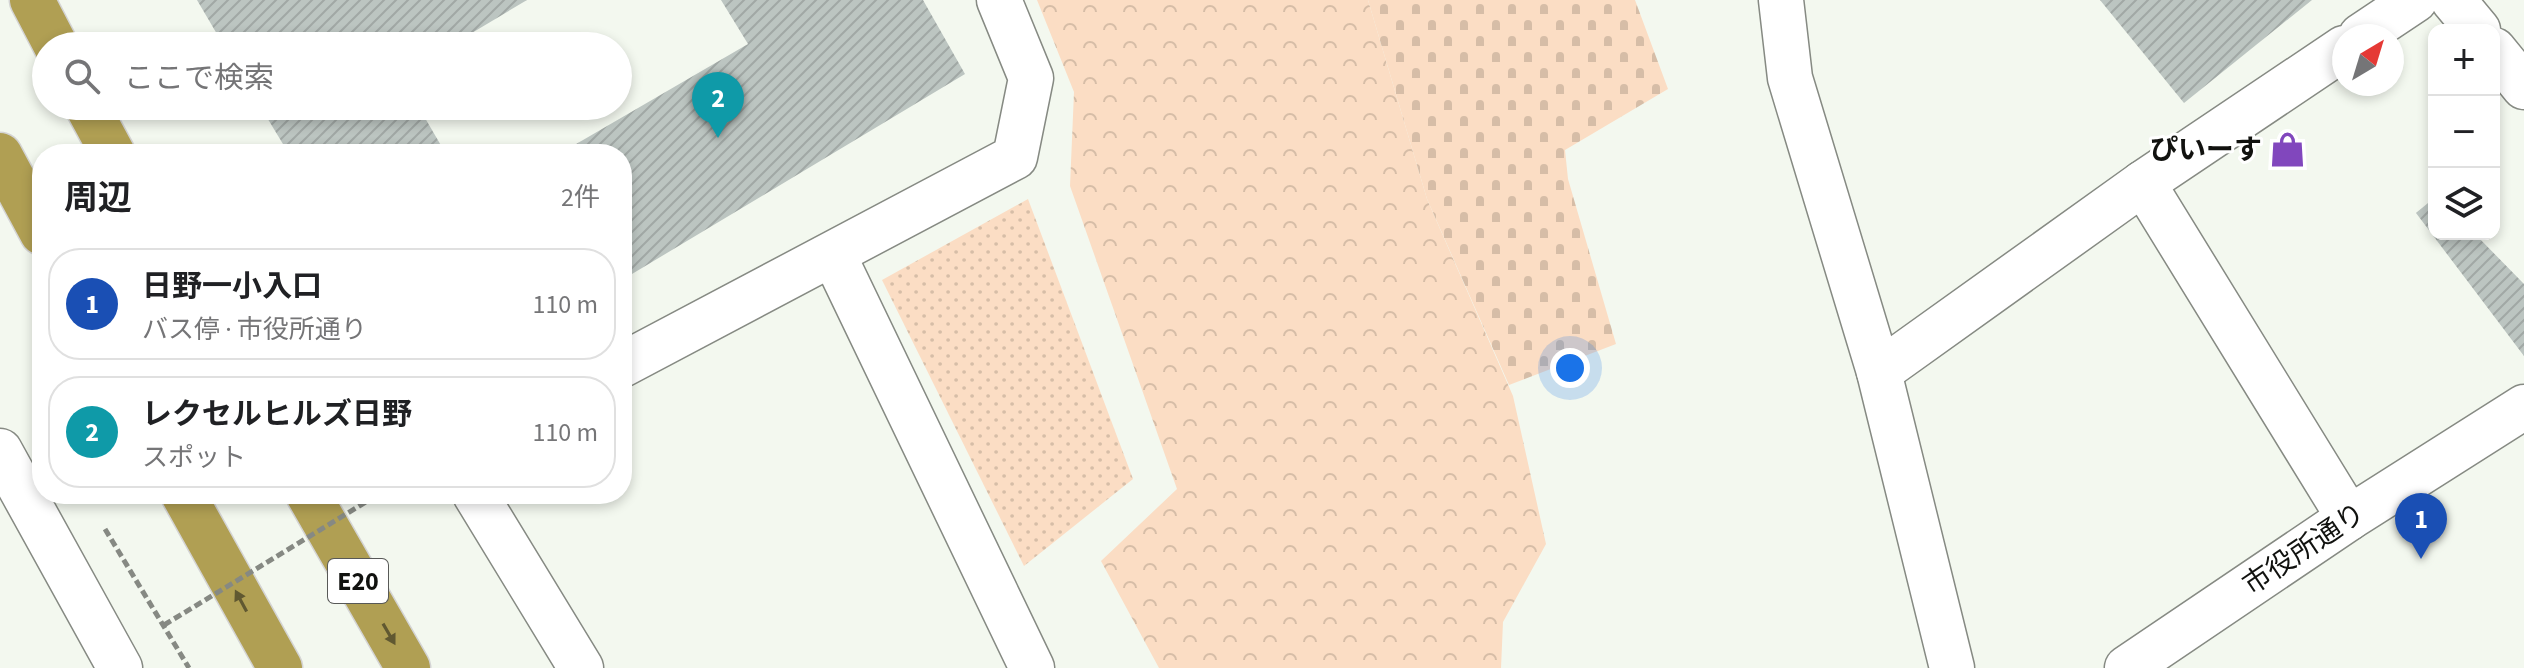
<!DOCTYPE html>
<html lang="ja">
<meta charset="utf-8">
<style>
body{margin:0;font-family:"Source Sans 3","Noto Sans JP",sans-serif;background:#f6f6f6;color:#202124}
.controls{position:absolute;right:24px;top:24px;display:grid;overflow:hidden;border-radius:16px;box-shadow:0 4px 12px #0003}
.controls button{width:72px;height:72px;display:grid;place-items:center;padding:0;border:0;border-bottom:2px solid #e0e0e0;background:#fff;color:#202124;font:40px sans-serif}
.compass{position:absolute;left:2332px;top:24px;width:72px;height:72px;border-radius:50%;background:#fff;box-shadow:0 4px 12px #0003;rotate:38deg}
.you{position:absolute;left:1570px;top:368px;width:28px;height:28px;margin:-20px;border:6px solid #fff;border-radius:50%;background:#1a73e8;box-shadow:0 0 0 12px #1a73e833}
.badge{display:grid;place-items:center;width:52px;height:52px;border-radius:50%;background:#8147bd;color:#fff;font-size:26px;font-weight:700}
.pin{position:absolute;translate:-50% -66px;filter:drop-shadow(0 2px 4px #0008)}
.pin::after{content:'';position:absolute;top:42px;width:28px;height:24px;background:inherit;clip-path:polygon(0 0,100% 0,50% 100%)}
.list{margin:0;padding:0;list-style:none}
h2{display:flex;justify-content:space-between;align-items:center;height:104px;margin:0;padding:0 32px;font-size:34px}
h2 small{font-size:26px;font-weight:400;color:#757577}
.list li{display:grid;grid-template-columns:52px 1fr auto;gap:24px;align-items:center;box-sizing:border-box;height:112px;margin:0 16px 16px;padding:0 16px;border:2px solid #e0e0e0;border-radius:32px}
.list b{display:block;font-size:30px;white-space:nowrap}
.list p{margin:0;font-size:26px;white-space:nowrap;color:#757577}
.list em{font-size:26px;font-style:normal;color:#757577}
.icon{flex:none;width:44px;height:44px;fill:none;stroke:currentColor;stroke-width:2;stroke-linecap:round;stroke-linejoin:round}
.map{position:relative;flex:none;width:2524px;height:668px;overflow:hidden}
.search{position:absolute;background:#fff;box-shadow:0 4px 12px #0003;left:32px;top:32px;width:600px;height:88px;display:flex;align-items:center;gap:20px;box-sizing:border-box;padding:0 28px;border-radius:44px;color:#757577;font-size:30px}
.panel{position:absolute;background:#fff;box-shadow:0 4px 12px #0003;left:32px;top:144px;width:600px;height:360px;border-radius:32px}
.map>svg:first-child{display:block}
.forest{fill:url(#forest-crowns)}
.cemetery{fill:url(#cemetery-stones)}
.park{fill:url(#park-dots)}
.building{fill:url(#building-hatch)}
.lines{fill:none;stroke-linecap:round;stroke-linejoin:round}
.street-casing{stroke:#868a83;stroke-width:47}
.secondary-casing{stroke:#868a83;stroke-width:47}
.highway-casing{stroke:#d4d4d4;stroke-width:47}
.path{stroke:#868983;stroke-width:5;stroke-dasharray:8 4;stroke-linecap:butt}
.street{stroke:#fff;stroke-width:44}
.secondary{stroke:#fff;stroke-width:44}
.highway{stroke:#b09f53;stroke-width:44}
.path-bridge{stroke:#868983;stroke-width:5;stroke-dasharray:8 4;stroke-linecap:butt}
.oneway{fill:#605831}
.labels{text-anchor:middle;dominant-baseline:central;stroke-width:6;stroke-linejoin:round;paint-order:stroke}
.shield{fill:#fff;stroke:#585957;stroke-width:2}
.shield-label{font-size:26px;font-weight:bold;fill:#11120f}
.poi-label{font-size:28px;font-weight:bold;fill:#11120f;stroke:#fff;text-anchor:end}
.street-label{font-size:28px;fill:#11120f;stroke:#fff}
</style>
<div class="map">
<svg width="2524" height="668" viewBox="0 0 2524 668">
<defs>
<pattern id="forest-crowns" width="20" height="18" patternUnits="userSpaceOnUse" patternTransform="scale(2)"><rect width="20" height="18" fill="#fbddc4"/><path d="M2 6a3 3 0 1 1 6 0M12 15a3 3 0 1 1 6 0" fill="none" stroke="#d6bda7"/></pattern>
<pattern id="cemetery-stones" width="16" height="16" patternUnits="userSpaceOnUse" patternTransform="scale(2)"><rect width="16" height="16" fill="#fbddc4"/><path d="M2 7V4a2 2 0 0 1 4 0v3zM10 15v-3a2 2 0 0 1 4 0v3z" fill="#d6bda7"/></pattern>
<pattern id="park-dots" width="8" height="8" patternUnits="userSpaceOnUse" patternTransform="scale(2)"><rect width="8" height="8" fill="#fbddc4"/><path d="M2 2h.1M6 6h.1" fill="none" stroke="#d6bda7" stroke-width="1.8" stroke-linecap="round"/></pattern>
<pattern id="building-hatch" width="6" height="6" patternUnits="userSpaceOnUse" patternTransform="scale(2)"><rect width="6" height="6" fill="#bcc5c1"/><path d="M-1 1l2-2M0 6l6-6M5 7l2-2" fill="none" stroke="#a1a8a5"/></pattern>
</defs>
<rect width="100%" height="100%" fill="#f3f8ef"/>
<polygon class="forest" points="1037,0 1368,0 1427,199 1513,396 1546,544 1503,622 1501,668 1159,668 1101,561 1177,489 1070,186 1074,92"/>
<polygon class="cemetery" points="1368,0 1635,0 1668,89 1565,150 1568,179 1616,344 1509,385 1427,199"/>
<polygon class="park" points="1028,199 1133,479 1024,566 882,280"/>
<g class="building">
<polygon points="197,0 527,0 450,46 224,46"/>
<polygon points="721,0 923,0 965,74 622,280 622,154 559,154 748,44"/>
<polygon points="2100,0 2312,0 2184,103"/>
<polygon points="260,106 418,106 446,154 289,154"/>
<polygon points="2434,198 2434,234 2475,234 2524,284 2524,356 2416,213"/>
</g>
<g class="lines">
<defs>
<g id="street">
<polyline points="1781,0 1790,78 1879,372 1952,668"/>
<polyline points="2361,36 2415,0"/>
<polyline points="2143,183 2349,518"/>
<polyline points="834,256 1032,668"/>
<polyline points="622,365 1015,157 1031,78 999,0"/>
<polyline points="1879,372 2143,183 2344,48"/>
<polyline points="0,451 120,668"/>
<polyline points="475,494 581,668"/>
</g>
<g id="secondary">
<polyline points="2453,0 2478,30"/>
<polyline points="2494,50 2524,87"/>
<polyline points="2127,668 2349,518 2524,407"/>
</g>
<g id="highway">
<polyline points="32,0 56,46"/>
<polyline points="87,106 113,154"/>
<polyline points="0,155 42,233"/>
<polyline points="183,494 280,668"/>
<polyline points="308,494 408,668"/>
</g>
</defs>
<use href="#street" class="street-casing"/>
<use href="#secondary" class="secondary-casing"/>
<use href="#highway" class="highway-casing"/>
<polyline class="path" points="105,529 189,668"/>
<use href="#street" class="street"/>
<use href="#secondary" class="secondary"/>
<use href="#highway" class="highway"/>
<polyline class="path-bridge" points="164,625 379,494"/>
</g>
<defs><path id="oneway-solid" d="M-6-.8H1V-3.2L6.5 0L1 3.2V.8H-6Z" transform="scale(2)"/></defs>
<g class="oneway">
<use href="#oneway-solid" transform="translate(241 601) rotate(-118)"/>
<use href="#oneway-solid" transform="translate(389 634) rotate(60)"/>
</g>
<defs>
<symbol id="shop-bare" viewBox="-9 -9 18 18"><path d="M-5-2.5h2.3a2.7 3.5 0 0 1 5.4 0H5L5.5 6h-11ZM-1.5-2.5h3a1.5 2.3 0 0 0-3 0Z" fill="#8147bd" stroke="#fff" stroke-width="2.5" paint-order="stroke"/></symbol>
</defs>
<g fill-rule="evenodd">
<use href="#shop-bare" x="2262" y="124" width="51" height="51"/>
</g>
<g class="labels">
<rect class="shield" x="328" y="559" width="60" height="44" rx="6"/>
<g class="shield-label">
<text x="358" y="581">E20</text>
</g>
<g class="poi-label">
<text x="2262" y="150">ぴいーす</text>
</g>
<g class="street-label">
<text transform="translate(2304 549) rotate(-34)">市役所通り</text>
</g>
</g>
</svg>
<div class="controls">
<button>+</button>
<button>−</button>
<button><svg class="icon" aria-label="layers" viewBox="0 0 24 24"><path d="M12 4l9 5-9 5-9-5zM3 14l9 5 9-5"/></svg></button>
</div>
<svg class="compass" viewBox="-18 -18 36 36"><path d="M0-13l5 13h-10z" fill="#e53935"/><path d="M0 13l5-13h-10z" fill="#757577"/></svg>
<div class="you"></div>
<div class="pin badge" style="left:2421px;top:559px;background:#1a4fb4">1</div>
<div class="pin badge" style="left:718px;top:138px;background:#0f9aa8">2</div>
<div class="search"><svg class="icon" aria-label="search" viewBox="0 0 24 24"><circle cx="10" cy="10" r="6"/><path d="M15 15l6 6"/></svg>ここで検索</div>
<section class="panel">
<h2>周辺<small>2件</small></h2>
<ul class="list">
<li><span class="badge" style="background:#1a4fb4">1</span><div><b>日野一小入口</b><p>バス停 · 市役所通り</p></div><em>110 m</em></li>
<li><span class="badge" style="background:#0f9aa8">2</span><div><b>レクセルヒルズ日野</b><p>スポット</p></div><em>110 m</em></li>
</ul>
</section>
</div>
